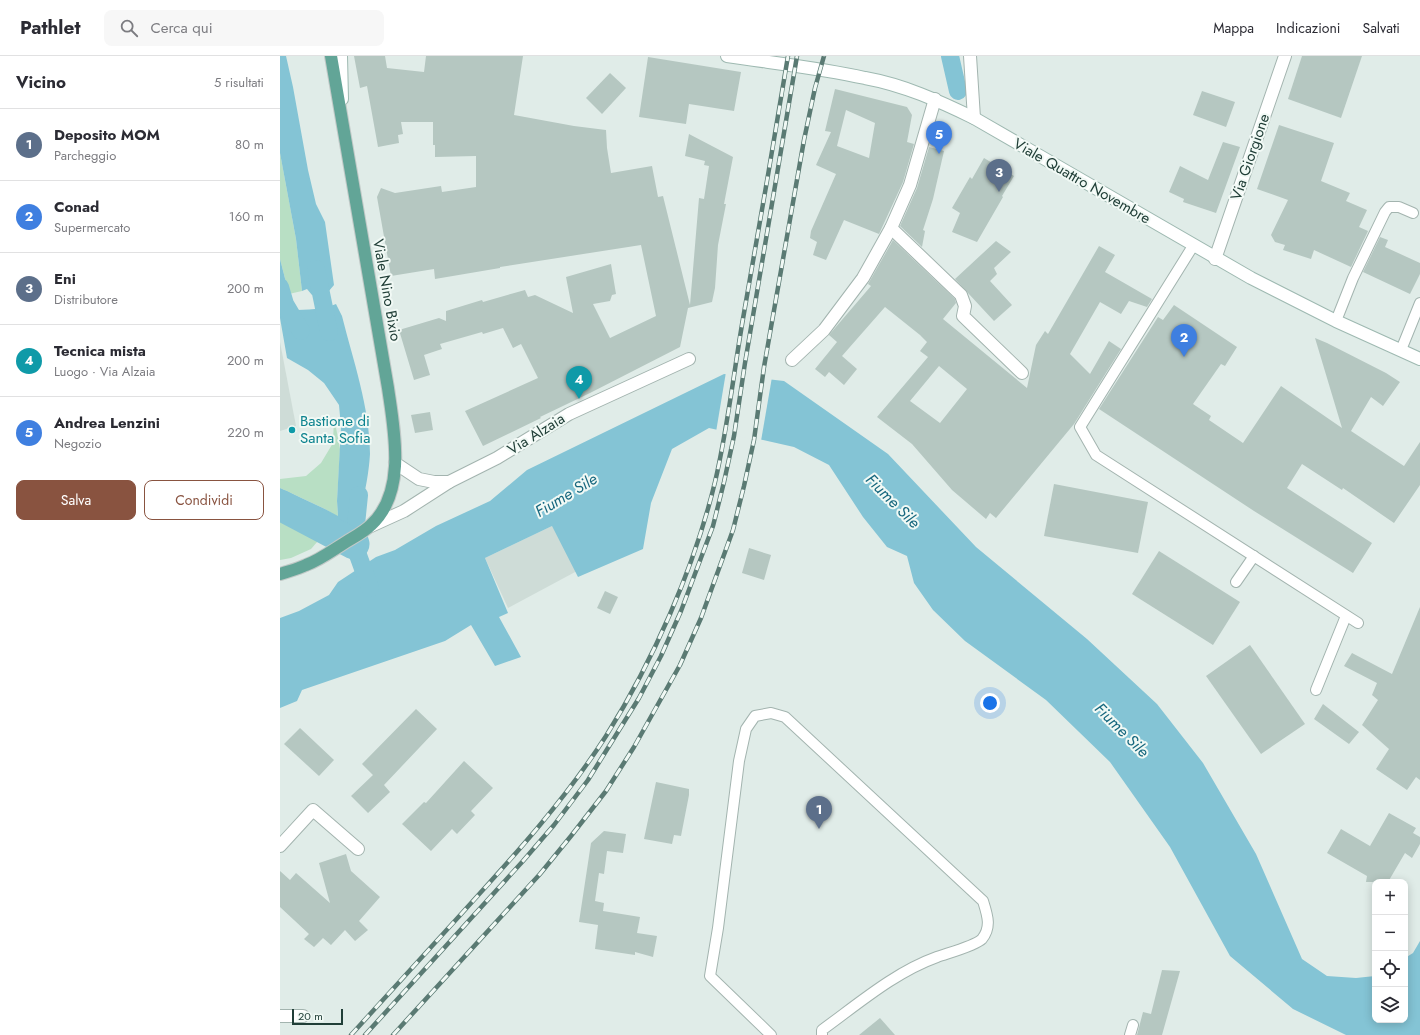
<!DOCTYPE html>
<html lang="it">
<meta charset="utf-8">
<style>
body{margin:0;font-family:Jost,sans-serif;background:#f7f7f7;color:#2b2b33}
.controls{position:absolute;right:12px;bottom:12px;display:grid;overflow:hidden;border-radius:8px;box-shadow:0 2px 10px #0003}
.controls button{width:36px;height:36px;display:grid;place-items:center;padding:0;border:0;border-bottom:1px solid #e1e1e2;background:#fff;color:#2b2b33;font:20px sans-serif}
.scale{position:absolute;left:12px;bottom:10px;width:51px;box-sizing:border-box;padding-left:4px;border:2px solid #203e37;border-top:0;font-size:11px;line-height:14px;white-space:nowrap;color:#203e37;-webkit-text-stroke:3px #f1f9f5;paint-order:stroke}
.you{position:absolute;left:710px;top:647px;width:14px;height:14px;margin:-10px;border:3px solid #fff;border-radius:50%;background:#1a73e8;box-shadow:0 0 0 6px #1a73e833}
.badge{display:grid;place-items:center;width:26px;height:26px;border-radius:50%;background:#895340;color:#fff;font-size:13px;font-weight:700}
.pin{position:absolute;translate:-50% -33px;filter:drop-shadow(0 1px 2px #0008)}
.pin::after{content:'';position:absolute;top:21px;width:14px;height:12px;background:inherit;clip-path:polygon(0 0,100% 0,50% 100%)}
.list{margin:0;padding:0;list-style:none}
h2{display:flex;justify-content:space-between;align-items:center;height:52px;margin:0;padding:0 16px;font-size:17px}
h2 small{font-size:13px;font-weight:400;color:#7c7c81}
.list li{display:grid;grid-template-columns:26px 1fr auto;gap:12px;align-items:center;box-sizing:border-box;height:72px;padding:0 16px;border-top:1px solid #e1e1e2}
.list b{display:block;font-size:15px;white-space:nowrap}
.list p{margin:0;font-size:13px;white-space:nowrap;color:#7c7c81}
.list em{font-size:13px;font-style:normal;color:#7c7c81}
.actions{display:flex;gap:8px;padding:12px 16px}
.actions a{flex:1;padding:9px 0;border:1px solid #895340;border-radius:8px;text-align:center;font-size:14px;color:#895340}
.actions .main{background:#895340;color:#fff}
.icon{flex:none;width:22px;height:22px;fill:none;stroke:currentColor;stroke-width:2;stroke-linecap:round;stroke-linejoin:round}
.map{position:relative;flex:none;width:1140px;height:979px;overflow:hidden}
header{display:flex;align-items:center;gap:24px;box-sizing:border-box;height:56px;padding:0 20px;background:#fff;border-bottom:1px solid #e1e1e2}
header strong{font-size:19px}
nav{display:flex;gap:22px;margin-inline-start:auto;font-size:14px}
.search{width:280px;height:36px;background:#f7f7f7;display:flex;align-items:center;gap:10px;box-sizing:border-box;padding:0 14px;border-radius:8px;color:#7c7c81;font-size:15px}
main{display:flex}
aside{flex:1;background:#fff}
.map>svg:first-child{display:block}
.built{fill:#cedcd7}
.green{fill:#b8dfc4}
.water{fill:#84c4d5}
.pier{fill:#e0ece8}
.lines{fill:none;stroke-linecap:round;stroke-linejoin:round}
.canal{stroke:#84c4d5;stroke-width:18}
.river{stroke:#84c4d5;stroke-width:31}
.building{fill:#b5c7c1;fill-rule:evenodd}
.service-casing{stroke:#a3b4af;stroke-width:12}
.minor-casing{stroke:#a3b4af;stroke-width:14}
.secondary-casing{stroke:#9eb9b1;stroke-width:14}
.primary-casing{stroke:#c1c9c7;stroke-width:14}
.service{stroke:#fff;stroke-width:10}
.minor{stroke:#fff;stroke-width:12}
.secondary{stroke:#fff;stroke-width:12}
.primary{stroke:#62a597;stroke-width:12}
.rail-casing{stroke:#5a7a73;stroke-width:4.5}
.rail{stroke:#f1f9f5;stroke-width:3;stroke-dasharray:9;stroke-linecap:butt}
.culture-dot{fill:#0f9aa8;stroke:#f1f9f5;stroke-width:1.5}
.labels{text-anchor:middle;dominant-baseline:central;stroke-width:4;stroke-linejoin:round;paint-order:stroke}
.street-label{font-size:15px;fill:#203e37;stroke:#f1f9f5}
.culture-label{font-size:15px;fill:#0d838f;stroke:#f1f9f5;text-anchor:start}
.water-label{font-size:16px;font-style:italic;fill:#16677e;stroke:#f1f9f5}
</style>
<header>
<strong>Pathlet</strong>
<div class="search"><svg class="icon" aria-label="search" viewBox="0 0 24 24"><circle cx="10" cy="10" r="6"/><path d="M15 15l6 6"/></svg>Cerca qui</div>
<nav><a>Mappa</a><a>Indicazioni</a><a>Salvati</a></nav>
</header>
<main>
<aside>
<h2>Vicino<small>5 risultati</small></h2>
<ul class="list">
<li><span class="badge" style="background:#5c6f8a">1</span><div><b>Deposito MOM</b><p>Parcheggio</p></div><em>80 m</em></li>
<li><span class="badge" style="background:#3f7fe0">2</span><div><b>Conad</b><p>Supermercato</p></div><em>160 m</em></li>
<li><span class="badge" style="background:#5c6f8a">3</span><div><b>Eni</b><p>Distributore</p></div><em>200 m</em></li>
<li><span class="badge" style="background:#0f9aa8">4</span><div><b>Tecnica mista</b><p>Luogo · Via Alzaia</p></div><em>200 m</em></li>
<li><span class="badge" style="background:#3f7fe0">5</span><div><b>Andrea Lenzini</b><p>Negozio</p></div><em>220 m</em></li>
</ul>
<div class="actions"><a class="main">Salva</a><a>Condividi</a></div>
</aside>
<div class="map">
<svg width="1140" height="979" viewBox="0 0 1140 979">
<rect width="100%" height="100%" fill="#e0ece8"/>
<g class="built">
<polygon points="0,286 16,370 0,375"/>
<polygon points="274,469 297,515 228,552 205,502"/>
</g>
<g class="green">
<polygon points="0,97 16,183 22,235 9,238 0,203"/>
<polygon points="54,361 60,393 57,445 58,461 45,453 0,432 0,423 26,420 41,407 53,387"/>
<polygon points="0,455 24,466 44,478 31,493 11,502 0,504"/>
</g>
<g class="water">
<polygon points="0,0 6,0 13,31 28,114 36,148 45,166 54,229 48,236 32,239 27,233 22,235 16,183 0,97"/>
<polygon points="0,203 9,238 9,244 0,244"/>
<path d="M56,248l6,12c11,44 28,92 28,138 -1,18 -5,40 -10,57l1,4 -31,19h-6l-20,-12 -24,-11v-23l45,21 13,7 -1,-15 4,-74 -2,-22 -15,-22 -16,-13 -21,-12 -7,-40v-8c16,0 41,1 56,-6z"/>
<polygon points="444,318 504,325 608,398 696,491 807,583 877,648 923,707 976,798 1022,903 1047,920 1076,922 1095,920 1095,964 1125,964 1125,902 1133,897 1140,885 1140,979 1066,979 1013,953 950,900 890,791 830,706 766,644 685,585 653,554 634,527 627,500 607,491 583,461 549,409 514,391 429,372 392,393 371,447 363,493 298,521 272,470 205,502 228,557 219,561 241,601 215,610 191,569 165,585 22,634 17,645 0,652 0,562 19,555 49,539 58,526 96,501 115,494 156,470 210,445 247,414"/>
</g>
<polygon class="pier" points="446,316 492,321 481,385 436,376"/>
<g class="lines">
<g class="canal">
<polyline points="670,0 678,35"/>
<polyline points="36,213 49,276"/>
<polyline points="0,231 5,248 21,275"/>
<polyline points="79,439 74,488 90,532"/>
</g>
<polyline class="river" points="0,449 74,488"/>
</g>
<g class="building">
<polygon points="74,0 105,0 107,12 144,16 146,0 243,0 234,59 294,70 326,74 327,92 331,117 372,110 378,141 383,140 410,249 419,142 424,143 429,110 424,109 425,105 405,100 409,78 453,101 444,148 446,148 438,189 435,232 432,246 408,252 400,291 310,337 260,361 261,362 203,390 185,355 258,322 241,288 233,292 223,272 203,278 202,276 160,288 162,293 144,299 150,319 134,324 119,274 159,262 166,265 166,255 202,244 203,246 245,234 248,241 255,239 293,257 286,221 331,208 336,238 332,239 330,245 313,248 330,282 376,260 361,189 220,211 220,212 155,223 154,213 111,220 97,141 101,132 115,137 161,130 162,136 196,131 196,100 155,101 155,89 153,89 153,66 121,66 123,78 118,79 119,87 98,91 87,30 80,32"/>
<polygon points="1022,0 1082,0 1061,62 1008,43"/>
<polygon points="368,1 461,16 454,55 409,48 406,68 359,61"/>
<polygon points="330,17 346,32 322,58 306,42"/>
<path d="M555,33l72,18 5,8 -5,27 7,2 -11,38 -24,52 -35,-14 -18,40 -13,-5 4,-13 -7,-4 1,-7 25,-57 -20,-9 15,-33 -6,-1zM566,54l29,13 -6,35 -32,-12z"/>
<polygon points="922,35 955,46 946,71 913,59"/>
<polygon points="999,69 1054,87 1041,125 1070,137 1066,145 1087,154 1079,171 1088,175 1071,211 1034,194 1031,203 1003,194 1005,189 995,186 991,179 1008,144 977,133"/>
<polygon points="943,86 960,91 936,157 903,146 904,143 889,136 900,110 928,124"/>
<polygon points="649,91 664,95 653,143 643,174 645,175 642,191 620,170 637,132"/>
<polygon points="704,102 734,120 722,140 723,141 697,186 672,176 680,157 672,152 690,121 692,123"/>
<polygon points="1100,181 1108,184 1105,191 1140,207 1140,218 1130,238 1083,216"/>
<path d="M613,184l62,59 1,4 -13,16 84,69 9,-43 9,-14 3,3 51,-88 16,9 -10,17 47,27 -5,8 -18,-6 -8,13 -21,-12 -30,52 20,20 19,-33 12,8 -47,75 -78,94 -6,-5 -4,6 -34,-29 -40,-46 -35,-27 51,-60 -8,-6 7,-9 -7,-7 -35,-28 -43,49 15,13 -13,16 -15,-13 -4,5 -10,-8 22,-27 -8,-7 42,-49 -3,-2zM659,310l28,23 -27,34 -30,-22z"/>
<polygon points="716,185 731,196 714,212 717,218 710,225 732,249 714,265 675,223"/>
<polygon points="894,249 957,291 945,310 941,308 913,348 931,360 929,364 963,387 1001,330 1062,372 1035,282 1047,287 1106,317 1120,326 1103,350 1091,341 1071,375 1124,410 1140,386 1140,429 1114,467 1063,432 1062,434 1022,408 1007,432 1092,487 1073,517 974,455 819,353 878,261 883,264"/>
<polygon points="150,356 153,374 135,377 131,359"/>
<polygon points="774,428 868,446 858,497 764,480"/>
<polygon points="469,492 491,499 484,524 462,517"/>
<polygon points="879,495 960,546 933,589 852,538"/>
<polygon points="325,535 338,541 330,558 317,552"/>
<polygon points="1140,551 1140,724 1136,721 1127,734 1096,713 1109,693 1082,669 1098,644 1092,639 1097,627 1064,610 1072,597 1112,618"/>
<polygon points="970,589 1025,668 981,698 926,620"/>
<polygon points="1043,648 1079,676 1069,688 1034,663"/>
<polygon points="136,653 157,673 104,729 110,736 88,757 71,740 93,719 82,708"/>
<polygon points="20,672 54,704 39,720 4,688"/>
<polygon points="184,705 213,732 191,755 195,759 177,778 172,773 151,795 122,768 144,746 146,747"/>
<polygon points="376,726 409,733 409,739 401,780 394,779 392,788 364,783"/>
<polygon points="1109,757 1136,772 1133,777 1140,781 1140,788 1132,802 1125,797 1108,826 1086,826 1087,820 1047,797 1061,773 1090,790"/>
<polygon points="324,775 346,778 343,797 327,795 324,818 319,817 315,845 324,847 323,855 360,861 357,877 377,880 373,901 355,896 355,899 315,893 318,869 299,866 311,787"/>
<polygon points="66,798 71,815 100,841 79,865 88,874 75,885 65,874 51,889 43,882 34,891 24,883 29,878 0,851 0,815 10,824 16,817 50,847 39,807"/>
<polygon points="882,914 900,915 882,979 857,979 863,956 871,958"/>
<polygon points="600,962 615,979 579,979"/>
</g>
<g class="lines">
<defs>
<g id="service">
<polyline points="913,190 800,371 816,399 1078,567"/>
<polyline points="1056,265 1073,222 1105,156 1109,151 1119,151 1133,157"/>
<polyline points="1121,294 1140,247"/>
<polyline points="956,526 974,500"/>
<polyline points="1036,634 1066,560"/>
<path d="M491,979l-61,-59 8,-48 21,-167 7,-32 9,-13 16,-3 14,4 198,184c4,13 9,26 -1,38 -7,7 -34,14 -45,18 -42,15 -79,47 -115,73v5"/>
<polyline points="850,979 853,969"/>
</g>
<g id="minor">
<polyline points="690,0 694,62"/>
<polyline points="611,172 681,239 685,250 683,260 742,317"/>
<polyline points="935,203 1005,0"/>
<polyline points="512,304 544,274 583,222 611,172 630,129 655,43"/>
<polyline points="115,407 139,423 154,426 169,426"/>
<polyline points="91,470 124,455 169,426 217,402 289,358 409,303"/>
<polyline points="0,790 33,754 78,793"/>
<polyline points="0,960 23,960"/>
</g>
<g id="secondary">
<polyline points="61,0 62,43"/>
<path d="M447,0c46,7 93,12 138,22 39,7 74,23 109,40l277,160 85,43 84,38"/>
</g>
<path id="primary" d="M0,518c9,-3 18,-5 26,-9 14,-5 27,-15 40,-23 8,-5 18,-10 25,-17 36,-33 23,-95 17,-137l-57,-332"/>
</defs>
<use href="#service" class="service-casing"/>
<use href="#minor" class="minor-casing"/>
<use href="#secondary" class="secondary-casing"/>
<use href="#primary" class="primary-casing"/>
<use href="#service" class="service"/>
<use href="#minor" class="minor"/>
<use href="#secondary" class="secondary"/>
<use href="#primary" class="primary"/>
<defs>
<g id="rail">
<path d="M71,979c37,-41 75,-82 112,-123 51,-56 102,-112 143,-176 47,-75 88,-167 109,-254 13,-55 19,-113 29,-169 15,-86 30,-171 44,-257"/>
<polyline points="85,979 243,805 274,769 308,724 359,642 381,600 401,555 433,470 444,426 454,380 465,307 517,0"/>
<polyline points="113,979 260,818 291,780 326,735 354,691 400,609 421,562 453,474 464,430 474,384 484,311 524,84 535,32 544,0"/>
</g>
</defs>
<use href="#rail" class="rail-casing"/>
<use href="#rail" class="rail"/>
</g>
<circle class="culture-dot" cx="12" cy="374" r="4"/>
<g class="labels">
<g class="street-label">
<text transform="translate(970 101) rotate(-71)">Via Giorgione</text>
<text transform="translate(802 125) rotate(30)">Viale Quattro Novembre</text>
<text transform="translate(107 234) rotate(80)">Viale Nino Bixio</text>
<text transform="translate(256 378) rotate(-32)">Via Alzaia</text>
</g>
<g class="culture-label">
<text x="20" y="365">Bastione di<tspan x="20" dy="17">Santa Sofia</tspan></text>
</g>
<g class="water-label">
<text transform="translate(286 439) rotate(-31)">Fiume Sile</text>
<text transform="translate(613 445) rotate(45)">Fiume Sile</text>
<text transform="translate(842 674) rotate(45)">Fiume Sile</text>
</g>
</g>
</svg>
<div class="controls">
<button>+</button>
<button>−</button>
<button><svg class="icon" aria-label="locate" viewBox="0 0 24 24"><circle cx="12" cy="12" r="6"/><path d="M12 2v4M12 18v4M2 12h4M18 12h4"/></svg></button>
<button><svg class="icon" aria-label="layers" viewBox="0 0 24 24"><path d="M12 4l9 5-9 5-9-5zM3 14l9 5 9-5"/></svg></button>
</div>
<div class="scale">20 m</div>
<div class="you"></div>
<div class="pin badge" style="left:539px;top:773px;background:#5c6f8a">1</div>
<div class="pin badge" style="left:904px;top:301px;background:#3f7fe0">2</div>
<div class="pin badge" style="left:719px;top:136px;background:#5c6f8a">3</div>
<div class="pin badge" style="left:299px;top:343px;background:#0f9aa8">4</div>
<div class="pin badge" style="left:659px;top:98px;background:#3f7fe0">5</div>
</div>
</main>
